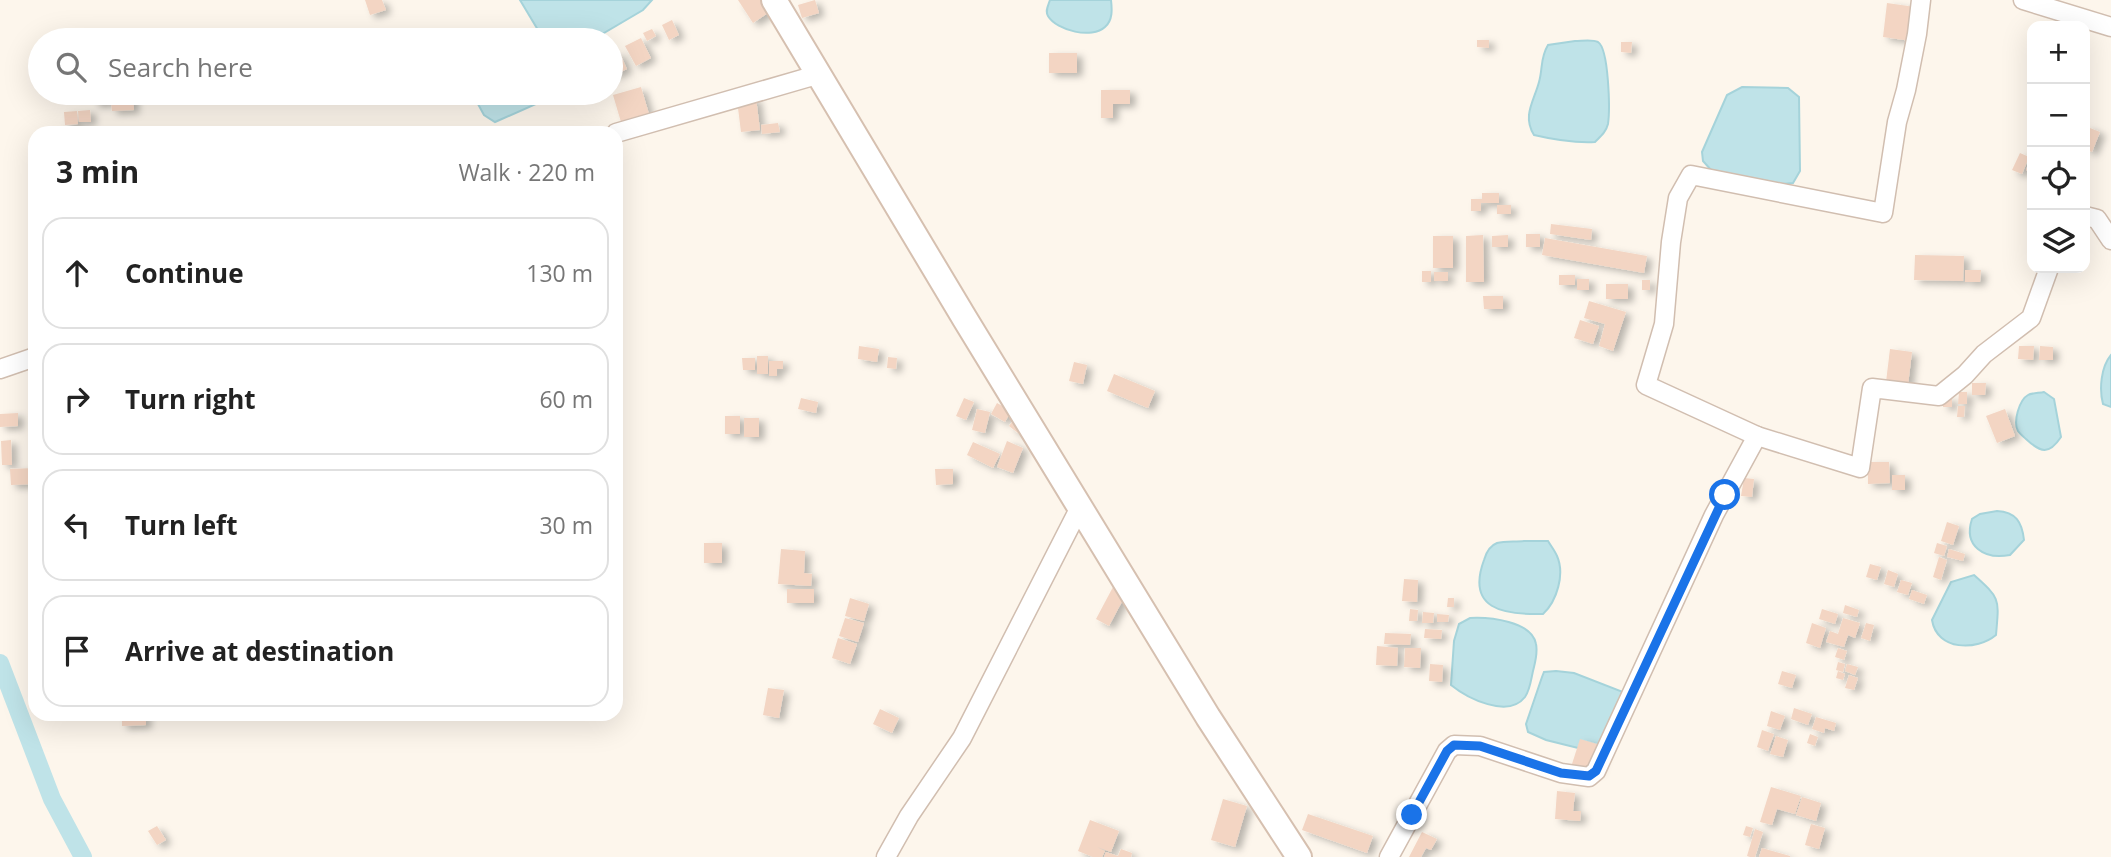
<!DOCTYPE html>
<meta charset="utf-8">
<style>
body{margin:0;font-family:"Open Sans",sans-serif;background:#f6f6f6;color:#222}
.controls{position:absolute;right:21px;top:21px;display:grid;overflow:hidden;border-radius:14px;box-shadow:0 7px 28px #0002}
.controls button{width:63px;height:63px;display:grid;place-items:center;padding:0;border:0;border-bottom:2px solid #e0e0e0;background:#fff;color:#222;font:35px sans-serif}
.stop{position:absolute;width:21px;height:21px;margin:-16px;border:5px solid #1a73e8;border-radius:50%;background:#fff}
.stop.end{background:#1a73e8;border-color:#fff;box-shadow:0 2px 7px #0008}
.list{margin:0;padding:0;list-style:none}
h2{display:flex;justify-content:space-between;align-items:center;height:91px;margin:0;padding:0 28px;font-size:30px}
h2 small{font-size:23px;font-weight:400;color:#767676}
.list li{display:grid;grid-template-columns:46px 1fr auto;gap:21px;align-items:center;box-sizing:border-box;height:112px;margin:0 14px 14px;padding:0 14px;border:2px solid #e0e0e0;border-radius:21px}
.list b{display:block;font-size:26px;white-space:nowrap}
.list em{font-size:23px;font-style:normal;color:#767676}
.icon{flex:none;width:38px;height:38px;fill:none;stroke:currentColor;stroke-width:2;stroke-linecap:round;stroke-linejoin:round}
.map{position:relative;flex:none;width:2111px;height:857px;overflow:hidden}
.search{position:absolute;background:#fff;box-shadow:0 7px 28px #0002;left:28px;top:28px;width:595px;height:77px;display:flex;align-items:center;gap:18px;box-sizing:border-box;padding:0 24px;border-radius:38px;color:#767676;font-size:26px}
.panel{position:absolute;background:#fff;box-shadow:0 7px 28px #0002;left:28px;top:126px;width:595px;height:595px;border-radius:21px}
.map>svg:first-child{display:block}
.water{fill:#bfe3e8;stroke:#a5d3da;stroke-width:2}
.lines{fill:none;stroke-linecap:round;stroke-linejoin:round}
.canal{stroke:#bfe3e8;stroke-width:18}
.building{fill:#f3d5c3;filter:url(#shadow)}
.street-casing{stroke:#d1beb0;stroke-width:21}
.secondary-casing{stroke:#d6c0b0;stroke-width:28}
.street{stroke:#fff;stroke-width:18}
.secondary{stroke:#fff;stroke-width:24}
.route{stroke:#1a73e8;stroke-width:9}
</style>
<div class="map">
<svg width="2111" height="857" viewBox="0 0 2111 857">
<defs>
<filter id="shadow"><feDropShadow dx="5.5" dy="3.5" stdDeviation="3.5" flood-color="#0004"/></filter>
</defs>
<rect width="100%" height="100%" fill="#fdf6ec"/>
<g class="water">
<polygon points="520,0 652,0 643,10 592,40 544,40"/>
<path d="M1050,0h61c1,9 2,20 -6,27 -13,12 -48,4 -57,-11 -3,-5 0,-10 2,-16z"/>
<path d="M1575,41c7,0 17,-2 23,1 11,7 12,68 10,82 -2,8 -7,12 -13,18 -21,1 -40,-2 -61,-7 -12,-19 0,-34 5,-53 4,-14 1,-24 9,-37z"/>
<polygon points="1742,87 1788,88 1799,97 1800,171 1793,183 1782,184 1712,171 1703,161 1702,152 1727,95"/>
<polygon points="472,93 538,93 539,100 536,104 495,122 484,115"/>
<path d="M2111,355v52l-8,-3c-4,-15 -2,-37 8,-49z"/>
<path d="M2044,392l10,7 7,38c-12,18 -20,16 -35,2 -3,-3 -6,-5 -8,-8 -5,-9 1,-31 10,-36 3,-2 12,-2 16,-3z"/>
<path d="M1997,511c19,1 25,11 27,29l-14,15c-26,5 -47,-9 -38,-36l8,-5z"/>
<path d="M1524,541h24c3,5 7,10 9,15 8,18 0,45 -14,58 -40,1 -77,-5 -59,-54 2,-7 5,-14 13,-17 8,-2 19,-1 27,-2z"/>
<path d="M1974,575c27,24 25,24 22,60 -19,16 -59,16 -64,-15l19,-38z"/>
<path d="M1470,618c19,-1 62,3 66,26 2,9 -1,19 -3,27 -2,9 -3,19 -8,26 -17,22 -58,1 -74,-12l3,-44 5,-17z"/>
<polygon points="1556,671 1574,673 1623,692 1604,746 1594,752 1546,740 1528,732 1526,724 1542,677 1544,672"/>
</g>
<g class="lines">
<polyline class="canal" points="0,663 52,799 83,857"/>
</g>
<g class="building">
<polygon points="365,0 382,0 386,10 370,15"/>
<polygon points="738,0 772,0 777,7 753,23"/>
<polygon points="815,0 819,13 802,18 798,5"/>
<polygon points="1887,3 1915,7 1911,41 1883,37"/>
<polygon points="672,20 679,35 669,40 662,25"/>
<polygon points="652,29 656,36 647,41 643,33"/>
<polygon points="641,38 651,58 636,66 625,46"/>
<polygon points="1477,40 1489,40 1489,48 1477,47"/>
<polygon points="1621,42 1632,42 1631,53 1621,52"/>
<polygon points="619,52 627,69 612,76 611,56"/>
<rect x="1049" y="53" width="28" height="20"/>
<polygon points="641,87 649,114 621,122 613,95"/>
<polygon points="1101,90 1130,90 1130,104 1113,104 1113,118 1101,118"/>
<polygon points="93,93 108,93 109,103 94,104"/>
<polygon points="110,93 133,93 134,110 112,111"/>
<polygon points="756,98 760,130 741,132 737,100"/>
<polygon points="90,110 91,122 79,122 78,111"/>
<polygon points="77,111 78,124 65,125 64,112"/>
<polygon points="778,123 780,132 762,134 761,125"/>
<polygon points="81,126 82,133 58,133 58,129"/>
<polygon points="2085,126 2100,132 2092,152 2085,149"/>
<polygon points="2020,153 2029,157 2022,174 2012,170"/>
<polygon points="2032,155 2032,173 2026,170"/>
<polygon points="1482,193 1499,193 1499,203 1481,203 1481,211 1471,211 1471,199 1482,199"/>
<rect x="1497" y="205" width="14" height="9"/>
<polygon points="1551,224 1592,229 1591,240 1550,234"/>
<rect x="1526" y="234" width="14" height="13"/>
<polygon points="1483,235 1484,282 1466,282 1466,236"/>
<polygon points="1508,235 1508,247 1492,247 1492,236"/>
<rect x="1433" y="236" width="20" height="32"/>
<polygon points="1545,238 1647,256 1644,273 1542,255"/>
<polygon points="1915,255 1964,256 1963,281 1914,280"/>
<polygon points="1965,270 1981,270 1980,282 1965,282"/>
<rect x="1422" y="271" width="9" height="11"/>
<rect x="1434" y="272" width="14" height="9"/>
<rect x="1559" y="275" width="16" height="10"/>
<rect x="1577" y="279" width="12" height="11"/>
<rect x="1642" y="280" width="8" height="10"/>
<rect x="1606" y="284" width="22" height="15"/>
<polygon points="1483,296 1503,296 1503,309 1484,309"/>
<polygon points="1589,301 1626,312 1613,351 1599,346 1605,324 1584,318"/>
<polygon points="1580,320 1599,326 1593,344 1574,338"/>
<polygon points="859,346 879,349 877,362 858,359"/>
<polygon points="2019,346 2034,346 2033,360 2018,359"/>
<polygon points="2040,346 2053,347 2053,360 2039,360"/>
<polygon points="1890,349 1912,352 1908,385 1886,382"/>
<rect x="757" y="356" width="11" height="18"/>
<polygon points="888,357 897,358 896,369 887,368"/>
<polygon points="742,358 755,358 755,370 743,370"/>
<polygon points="769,361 783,361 783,369 777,369 777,376 769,376"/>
<polygon points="1074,362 1087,365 1083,384 1069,381"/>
<polygon points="1114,374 1155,391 1148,408 1107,391"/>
<polygon points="1972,383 1986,383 1985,395 1972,395"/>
<polygon points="1959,392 1967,392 1967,404 1958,404"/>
<polygon points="801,398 818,402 816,413 798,409"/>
<polygon points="964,398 974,402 966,420 956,416"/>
<rect x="1943" y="398" width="9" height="9"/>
<polygon points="997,403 1011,411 1005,422 991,414"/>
<polygon points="1958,406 1965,406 1964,417 1957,417"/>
<polygon points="977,409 990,412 985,433 972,430"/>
<polygon points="2005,409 2015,436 1997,443 1986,416"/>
<polygon points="18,413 18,426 0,427 0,414"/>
<rect x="725" y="416" width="15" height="18"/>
<polygon points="1016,417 1023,437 1009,426"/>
<rect x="744" y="418" width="15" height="19"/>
<polygon points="11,440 12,465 2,465 1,441"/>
<polygon points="1007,441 1023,448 1013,473 997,467"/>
<polygon points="973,442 1000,454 993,468 967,455"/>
<polygon points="1868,462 1889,462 1890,483 1868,484"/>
<polygon points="35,468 35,484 11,485 10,469"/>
<polygon points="935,469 953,469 953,484 936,485"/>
<rect x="1892" y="475" width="13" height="15"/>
<polygon points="1744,478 1754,479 1752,497 1741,496"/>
<polygon points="1947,522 1959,526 1953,545 1941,541"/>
<rect x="704" y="543" width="18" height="20"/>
<polygon points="1937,543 1947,546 1944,556 1934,553"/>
<polygon points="781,549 805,551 804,573 812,574 811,586 778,584"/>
<polygon points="1949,549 1965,554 1963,561 1947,557"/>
<polygon points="1939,557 1947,560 1941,580 1933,577"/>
<polygon points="1870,564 1881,567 1877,580 1866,577"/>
<polygon points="1888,570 1898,574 1894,587 1884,584"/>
<polygon points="1404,579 1418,580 1417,602 1402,601"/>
<polygon points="1901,580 1912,583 1908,595 1897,592"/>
<polygon points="1113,587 1126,594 1109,626 1096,619"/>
<rect x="787" y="589" width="27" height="14"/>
<polygon points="1912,590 1927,595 1924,604 1909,599"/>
<polygon points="850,598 869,604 864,621 845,616"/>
<polygon points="1448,598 1454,598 1454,607 1447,607"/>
<polygon points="1845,605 1859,610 1857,617 1843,613"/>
<polygon points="1410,609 1418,610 1417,621 1409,621"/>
<polygon points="1822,609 1838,614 1835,624 1819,619"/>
<polygon points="1423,612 1434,613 1433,623 1422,623"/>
<polygon points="1437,614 1449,615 1448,622 1437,622"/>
<polygon points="845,618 864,623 858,642 839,636"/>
<polygon points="1843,618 1860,623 1855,638 1848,635 1844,647 1826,642 1830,631 1838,634"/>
<polygon points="1812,623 1826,628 1820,648 1806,643"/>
<polygon points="1866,623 1874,625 1870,641 1861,638"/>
<polygon points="1425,629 1442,630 1441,639 1424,638"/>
<polygon points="1385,633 1411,634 1410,645 1384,644"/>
<polygon points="838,638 857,644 850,664 832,658"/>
<polygon points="1377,646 1398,648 1397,666 1376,665"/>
<polygon points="1405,648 1421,648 1420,668 1404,667"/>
<polygon points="1838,648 1847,651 1844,660 1835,657"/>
<polygon points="1838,662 1845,664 1843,672 1836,670"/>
<polygon points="1430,664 1443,665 1442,682 1429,681"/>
<polygon points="1847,664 1858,667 1855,675 1845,671"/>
<polygon points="1782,671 1796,675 1792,688 1778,684"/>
<polygon points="1838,671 1845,674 1843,680 1836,678"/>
<polygon points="1849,675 1858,678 1854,690 1845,688"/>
<polygon points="768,688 784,690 779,718 763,715"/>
<polygon points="1794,708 1812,714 1808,725 1791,719"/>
<polygon points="880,709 899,718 892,733 873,724"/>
<polygon points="1771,711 1785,716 1780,730 1767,726"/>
<polygon points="122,714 146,714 146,725 122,726"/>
<polygon points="1816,717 1836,723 1834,731 1825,728 1824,733 1812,729"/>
<polygon points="1762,730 1774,734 1768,751 1757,747"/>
<polygon points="1810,734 1818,737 1815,746 1807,743"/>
<polygon points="1776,736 1788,740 1783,757 1770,754"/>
<polygon points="1580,739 1604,746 1596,771 1572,764"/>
<polygon points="1771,787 1801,796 1795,814 1777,809 1772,825 1760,822"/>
<polygon points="1557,791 1575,793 1573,811 1581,811 1580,821 1555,819"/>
<polygon points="1802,797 1821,803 1816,821 1796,815"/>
<polygon points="1223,799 1247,806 1235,847 1211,840"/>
<polygon points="1308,814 1373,836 1367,853 1302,830"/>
<polygon points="1090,820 1119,831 1111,852 1097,847 1105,851 1102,857 1093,857 1078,851"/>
<polygon points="1811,824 1825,828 1819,849 1805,845"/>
<polygon points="157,826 166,840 157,845 148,831"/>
<polygon points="1746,826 1753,828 1750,837 1743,835"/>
<polygon points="1755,829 1763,832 1755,857 1750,857 1747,856"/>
<polygon points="1422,832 1437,839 1431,850 1426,848 1421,857 1409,857"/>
<polygon points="1762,848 1790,856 1790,857 1759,857"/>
<polygon points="1121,849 1132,853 1131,857 1104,857 1106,852 1118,856"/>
</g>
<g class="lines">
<defs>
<g id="street">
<polyline points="1921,0 1917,34 1906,90 1897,122 1883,213 1691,175 1678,198 1671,242 1664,324 1646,385 1757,436 1860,468 1872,388 1939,396 1965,375 1984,354 2031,318 2049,268"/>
<polyline points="2023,0 2111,27"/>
<polyline points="616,133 820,74"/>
<polyline points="2085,216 2097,219 2111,240"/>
<polyline points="0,369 35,357"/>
<polyline points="886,857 909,816 962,738 1080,507"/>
<polyline points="1389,857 1447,751 1454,745 1480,746 1561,773 1589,777 1596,771 1714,515 1757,436"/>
</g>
<polyline id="secondary" points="774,0 965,319 1208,717 1299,857"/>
</defs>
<use href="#street" class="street-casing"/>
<use href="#secondary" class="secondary-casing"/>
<use href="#street" class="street"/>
<use href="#secondary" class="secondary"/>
</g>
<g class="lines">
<polyline class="route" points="1412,815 1447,751 1454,745 1480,746 1561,773 1589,776 1596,771 1725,495"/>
</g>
</svg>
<div class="controls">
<button>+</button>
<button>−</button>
<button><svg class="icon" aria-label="locate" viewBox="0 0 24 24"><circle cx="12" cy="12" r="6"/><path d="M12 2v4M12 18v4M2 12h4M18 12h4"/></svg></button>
<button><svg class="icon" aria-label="layers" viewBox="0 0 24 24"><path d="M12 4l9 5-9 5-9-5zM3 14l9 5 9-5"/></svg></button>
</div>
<div class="stop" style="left:1725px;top:495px"></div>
<div class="stop end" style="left:1412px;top:815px"></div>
<div class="search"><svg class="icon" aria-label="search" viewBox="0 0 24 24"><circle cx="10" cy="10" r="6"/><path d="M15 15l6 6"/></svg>Search here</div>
<section class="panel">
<h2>3 min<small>Walk · 220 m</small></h2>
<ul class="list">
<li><svg class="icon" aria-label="ahead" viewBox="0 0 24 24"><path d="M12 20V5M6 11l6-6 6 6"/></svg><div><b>Continue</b></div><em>130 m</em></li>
<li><svg class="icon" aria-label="right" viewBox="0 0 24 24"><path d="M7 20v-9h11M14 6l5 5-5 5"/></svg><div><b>Turn right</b></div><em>60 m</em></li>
<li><svg class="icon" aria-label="left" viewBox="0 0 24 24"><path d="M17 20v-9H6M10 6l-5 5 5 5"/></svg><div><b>Turn left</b></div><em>30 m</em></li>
<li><svg class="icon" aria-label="arrive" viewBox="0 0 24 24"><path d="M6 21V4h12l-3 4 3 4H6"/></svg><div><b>Arrive at destination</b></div></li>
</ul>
</section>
</div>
